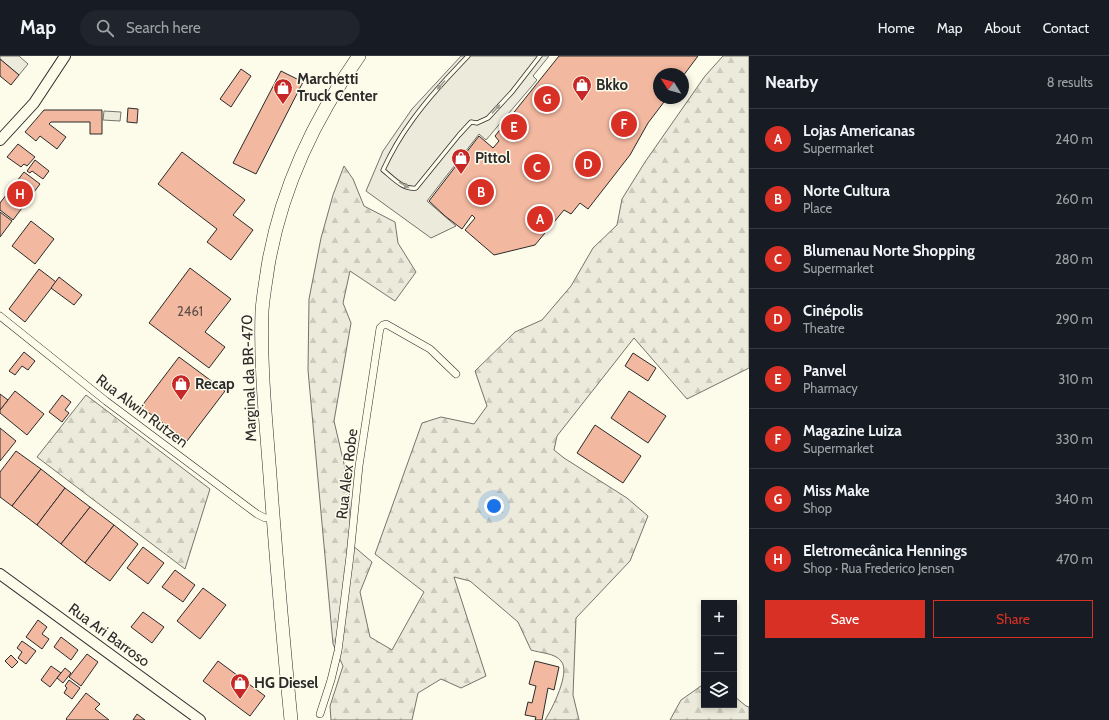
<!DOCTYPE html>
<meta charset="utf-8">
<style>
body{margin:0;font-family:Cabin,sans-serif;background:#20242c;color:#f1f3f6}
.controls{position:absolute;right:12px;bottom:12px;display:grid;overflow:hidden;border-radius:0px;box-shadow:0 2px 6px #0003}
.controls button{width:36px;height:36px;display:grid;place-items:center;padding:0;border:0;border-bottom:1px solid #363941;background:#171b24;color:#f1f3f6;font:20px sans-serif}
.compass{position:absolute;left:653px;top:12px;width:36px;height:36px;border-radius:50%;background:#171b24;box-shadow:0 2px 6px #0003;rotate:307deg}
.you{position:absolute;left:494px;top:450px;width:14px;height:14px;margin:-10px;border:3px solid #fff;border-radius:50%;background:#1a73e8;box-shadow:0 0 0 6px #1a73e833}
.badge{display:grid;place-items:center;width:26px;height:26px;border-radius:50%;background:#d93025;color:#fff;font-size:13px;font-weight:700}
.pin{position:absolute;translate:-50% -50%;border:2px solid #fff;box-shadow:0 1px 4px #0006}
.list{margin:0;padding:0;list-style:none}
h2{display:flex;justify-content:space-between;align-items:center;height:52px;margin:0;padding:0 16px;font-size:17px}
h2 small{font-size:13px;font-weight:400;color:#9ea1a6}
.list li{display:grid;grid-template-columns:26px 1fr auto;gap:12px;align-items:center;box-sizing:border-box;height:60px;padding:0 16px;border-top:1px solid #363941}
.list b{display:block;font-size:15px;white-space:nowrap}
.list p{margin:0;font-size:13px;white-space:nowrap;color:#9ea1a6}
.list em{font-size:13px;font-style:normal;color:#9ea1a6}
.actions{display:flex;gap:8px;padding:12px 16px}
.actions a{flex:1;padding:9px 0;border:1px solid #d93025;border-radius:0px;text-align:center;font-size:14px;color:#d93025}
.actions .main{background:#d93025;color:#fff}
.icon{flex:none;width:22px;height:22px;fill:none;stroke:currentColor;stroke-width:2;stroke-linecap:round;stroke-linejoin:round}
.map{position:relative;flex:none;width:749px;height:664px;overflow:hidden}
header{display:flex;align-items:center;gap:24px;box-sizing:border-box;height:56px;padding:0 20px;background:#171b24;border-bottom:1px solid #363941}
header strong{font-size:19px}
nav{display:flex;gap:22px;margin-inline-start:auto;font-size:14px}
.search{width:280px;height:36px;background:#20242c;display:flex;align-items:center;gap:10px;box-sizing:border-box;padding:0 14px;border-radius:22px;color:#9ea1a6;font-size:15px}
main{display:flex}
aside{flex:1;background:#171b24}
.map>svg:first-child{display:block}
.forest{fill:url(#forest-firs);stroke:#74746e}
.pitch{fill:#ecebdb;stroke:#74746e}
.parking{fill:#eceadb;stroke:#74746e}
.building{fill:#f2b8a0;stroke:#2b2b2b}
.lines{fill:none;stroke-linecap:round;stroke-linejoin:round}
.lane-casing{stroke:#2b2b2b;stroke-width:5}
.street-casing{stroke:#2b2b2b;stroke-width:8}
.secondary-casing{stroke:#2b2b2b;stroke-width:12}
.highway-casing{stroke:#2b2b2b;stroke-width:14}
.lane{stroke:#fdfbea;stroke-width:3.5}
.street{stroke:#fdfbea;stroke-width:7}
.secondary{stroke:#fdfbea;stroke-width:10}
.highway{stroke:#fdfbea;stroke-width:13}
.oneway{fill:#9e9d94}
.labels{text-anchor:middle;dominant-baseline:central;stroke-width:3;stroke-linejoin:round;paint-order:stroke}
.number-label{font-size:13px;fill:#5d4e48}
.poi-label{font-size:15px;font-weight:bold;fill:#2b2b2b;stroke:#fdfbea;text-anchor:start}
.street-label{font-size:15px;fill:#2b2b2b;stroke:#fdfbea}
</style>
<header>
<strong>Map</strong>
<div class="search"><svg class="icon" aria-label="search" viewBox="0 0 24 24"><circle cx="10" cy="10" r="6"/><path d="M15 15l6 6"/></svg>Search here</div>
<nav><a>Home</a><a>Map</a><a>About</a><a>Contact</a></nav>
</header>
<main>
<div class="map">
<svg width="749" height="664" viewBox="0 0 749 664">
<defs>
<pattern id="forest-firs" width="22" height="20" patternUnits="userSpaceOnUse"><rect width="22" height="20" fill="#ecebdb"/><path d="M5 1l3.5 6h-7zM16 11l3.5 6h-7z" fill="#cbcabc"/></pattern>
</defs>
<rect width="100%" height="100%" fill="#fdfbea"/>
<g class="forest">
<path d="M723,0h26v312l-62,31 -53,-61 -77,98 -3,14 10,8 63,40 21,18 -18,45 -54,57 -3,77 6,25h-34c7,-11 26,-48 16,-59 -6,-8 -21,-8 -30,-11l-13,-28 -48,-41 -16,-4 32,99 -25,12 -20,-9 -23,14 -6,27h-81l-1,-14 13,-40 -10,-22 -25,-274 1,-71 12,-61 12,-43 11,-29 9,13 11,27 31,16 3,21 18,29 -21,29 -45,-30 -7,32 8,20 -17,98 15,64 2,59 21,18 -12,30 10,45 22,13 32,-58 -49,-38 47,-131 19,-6 33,7 13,-18 -12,-35 40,-39 27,-12 29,-34 22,-38 24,-23 5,-26 23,-37 60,-86z"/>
<polygon points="86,339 210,433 185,513 37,401"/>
<polygon points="701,630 704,630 704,649 734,649 734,640 746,650 749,651 749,664 670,664 681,644"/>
</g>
<polygon class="pitch" points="104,55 121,56 120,65 103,64"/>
<g class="parking">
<polygon points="0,0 19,0 28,8 19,19 0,3"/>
<polygon points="461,0 549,0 533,20 537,24 486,84 479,78 427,145 456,170 431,182 366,135 383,95 412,53"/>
</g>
<g class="building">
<polygon points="559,0 698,0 683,20 683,18 659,18 659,42 667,42 648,67 630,99 588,153 580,147 571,158 564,154 535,189 494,199 465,174 475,162 472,159 462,173 445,160 429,145 479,80 493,92 499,85 495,80"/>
<polygon points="0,3 19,19 11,29 0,20"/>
<polygon points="241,13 251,20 231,51 220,43"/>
<polygon points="281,15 303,26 256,118 233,107"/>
<polygon points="128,52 138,53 137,67 127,66"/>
<polygon points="44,54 102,54 102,78 90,78 90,66 51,66 49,68 66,81 57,93 40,80 36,85 25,76"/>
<polygon points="18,88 35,101 27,110 24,108 21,111 7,101"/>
<polygon points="182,96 245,144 233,159 253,174 231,204 207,186 217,173 158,128"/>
<polygon points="35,104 49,115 43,123 32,115 30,117 27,115"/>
<polygon points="24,116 40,128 13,164 0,154 0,147"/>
<polygon points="0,156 12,165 0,181"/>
<polygon points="31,165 54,183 35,208 12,190"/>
<polygon points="190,212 231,243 205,276 225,291 209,312 149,267"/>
<polygon points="39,213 56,226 25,266 9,253"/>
<polygon points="59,221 82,239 74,249 51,232"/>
<polygon points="24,296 35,305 28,314 22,310 15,319 9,315"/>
<polygon points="633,297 656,312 648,325 625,310"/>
<polygon points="179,301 225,335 187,385 141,351"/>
<polygon points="15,335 44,358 27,379 0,357 0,354"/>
<polygon points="629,335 666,360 648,387 611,362"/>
<polygon points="0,338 8,344 0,354"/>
<polygon points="62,339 71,346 65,354 69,357 62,366 49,356"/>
<polygon points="595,369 641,400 623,427 577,397"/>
<polygon points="0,372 16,385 0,405"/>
<polygon points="16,395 41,413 12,450 0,441 0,416"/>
<polygon points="41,413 65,432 37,469 12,450"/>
<polygon points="65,432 90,451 61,488 37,469"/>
<polygon points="90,451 114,469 85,507 61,488"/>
<polygon points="114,469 138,488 110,525 85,507"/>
<polygon points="143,491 164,507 148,528 127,512"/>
<polygon points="175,514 195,529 183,546 162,531"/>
<polygon points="203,532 226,549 200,583 177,565"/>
<polygon points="143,556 164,571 152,587 131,571"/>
<polygon points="38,564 47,571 42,578 49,583 42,593 26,581"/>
<polygon points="61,581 78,594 71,604 54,591"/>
<polygon points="22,585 36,595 26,608 18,602 22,596 17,592"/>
<polygon points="87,598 98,606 81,630 69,621"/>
<polygon points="11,599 18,606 12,612 5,605"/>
<polygon points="218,605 265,640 250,660 203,625"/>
<polygon points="535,605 559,611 554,634 548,632 542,664 535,664 536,661 525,659 528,646 532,647 536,630 529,628"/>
<polygon points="51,610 61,617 50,631 41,624"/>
<polygon points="65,612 71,617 63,627 57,622"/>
<polygon points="69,624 80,632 72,643 64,637 67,632 65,630"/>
<polygon points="86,637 100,648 95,653 109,664 67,664 66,663"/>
<polygon points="137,658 145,664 133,664"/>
</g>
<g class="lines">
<defs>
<path id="lane" d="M468,0c-20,21 -40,42 -57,66 -11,15 -20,31 -28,48 10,8 20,20 33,18l43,-53 12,-13 6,1 11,-5 24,-26 28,-36"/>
<g id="street">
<polyline points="0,260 106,345 257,458 265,462 273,462"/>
<polyline points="320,658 331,624 338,595 350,500 359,410 380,272 383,269 386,268 430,293 456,318"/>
</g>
<g id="secondary">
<polyline points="0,84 34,47 65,0"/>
<polyline points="0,518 200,664"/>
</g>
<path id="highway" d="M291,664c-8,-81 -15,-163 -21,-244 -4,-55 -10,-110 -8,-165 1,-15 4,-30 6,-45 13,-76 46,-147 91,-210"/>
</defs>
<use href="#lane" class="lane-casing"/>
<use href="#street" class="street-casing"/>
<use href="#secondary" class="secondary-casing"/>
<use href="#highway" class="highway-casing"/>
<use href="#lane" class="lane"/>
<use href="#street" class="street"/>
<use href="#secondary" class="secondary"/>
<use href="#highway" class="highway"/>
</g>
<defs><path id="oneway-solid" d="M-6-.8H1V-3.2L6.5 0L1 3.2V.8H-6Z"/></defs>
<g class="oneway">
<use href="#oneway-solid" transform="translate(441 29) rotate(131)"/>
<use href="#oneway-solid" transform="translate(496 53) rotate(-47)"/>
<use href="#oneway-solid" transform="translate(404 129) rotate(31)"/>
</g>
<defs>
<symbol id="shop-pin" viewBox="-11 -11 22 30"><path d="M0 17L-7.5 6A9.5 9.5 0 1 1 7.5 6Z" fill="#c62828" stroke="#fdfbea"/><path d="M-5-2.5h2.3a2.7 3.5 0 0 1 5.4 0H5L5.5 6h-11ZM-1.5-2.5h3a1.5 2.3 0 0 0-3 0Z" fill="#fff"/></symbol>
</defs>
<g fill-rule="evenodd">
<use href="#shop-pin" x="571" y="18" width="22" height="30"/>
<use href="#shop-pin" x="272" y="21" width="22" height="30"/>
<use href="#shop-pin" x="450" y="91" width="22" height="30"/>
<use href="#shop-pin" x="170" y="317" width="22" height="30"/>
<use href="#shop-pin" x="229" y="616" width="22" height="30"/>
</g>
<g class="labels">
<g class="number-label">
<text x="190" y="255">2461</text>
</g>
<g class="poi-label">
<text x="297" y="23">Marchetti<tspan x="297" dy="17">Truck Center</tspan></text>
<text x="596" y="29">Bkko</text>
<text x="475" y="102">Pittol</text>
<text x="195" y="328">Recap</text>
<text x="254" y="627">HG Diesel</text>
</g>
<g class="street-label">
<text transform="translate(249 322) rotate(-92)">Marginal da BR-470</text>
<text transform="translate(142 355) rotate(37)">Rua Alwin Rutzen</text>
<text transform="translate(347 418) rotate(-83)">Rua Alex Robe</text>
<text transform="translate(109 579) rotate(36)">Rua Ari Barroso</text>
</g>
</g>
</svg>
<div class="controls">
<button>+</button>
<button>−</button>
<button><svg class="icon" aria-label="layers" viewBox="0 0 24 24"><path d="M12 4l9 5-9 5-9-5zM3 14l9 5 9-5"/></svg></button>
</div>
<svg class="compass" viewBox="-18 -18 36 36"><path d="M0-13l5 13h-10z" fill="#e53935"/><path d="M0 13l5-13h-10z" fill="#9ea1a6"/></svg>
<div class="you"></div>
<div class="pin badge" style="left:540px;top:163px">A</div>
<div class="pin badge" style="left:481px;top:136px">B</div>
<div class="pin badge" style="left:537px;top:111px">C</div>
<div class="pin badge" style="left:588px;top:108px">D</div>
<div class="pin badge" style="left:514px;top:71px">E</div>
<div class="pin badge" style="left:624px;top:68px">F</div>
<div class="pin badge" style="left:547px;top:43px">G</div>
<div class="pin badge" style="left:20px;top:138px">H</div>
</div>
<aside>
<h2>Nearby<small>8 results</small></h2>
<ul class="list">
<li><span class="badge">A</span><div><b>Lojas Americanas</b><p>Supermarket</p></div><em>240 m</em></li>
<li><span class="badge">B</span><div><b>Norte Cultura</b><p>Place</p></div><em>260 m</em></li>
<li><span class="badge">C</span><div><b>Blumenau Norte Shopping</b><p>Supermarket</p></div><em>280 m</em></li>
<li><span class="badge">D</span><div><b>Cinépolis</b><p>Theatre</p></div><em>290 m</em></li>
<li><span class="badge">E</span><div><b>Panvel</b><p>Pharmacy</p></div><em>310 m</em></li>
<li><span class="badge">F</span><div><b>Magazine Luiza</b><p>Supermarket</p></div><em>330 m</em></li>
<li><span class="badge">G</span><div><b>Miss Make</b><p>Shop</p></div><em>340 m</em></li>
<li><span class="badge">H</span><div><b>Eletromecânica Hennings</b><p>Shop · Rua Frederico Jensen</p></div><em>470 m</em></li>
</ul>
<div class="actions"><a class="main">Save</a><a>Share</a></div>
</aside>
</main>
